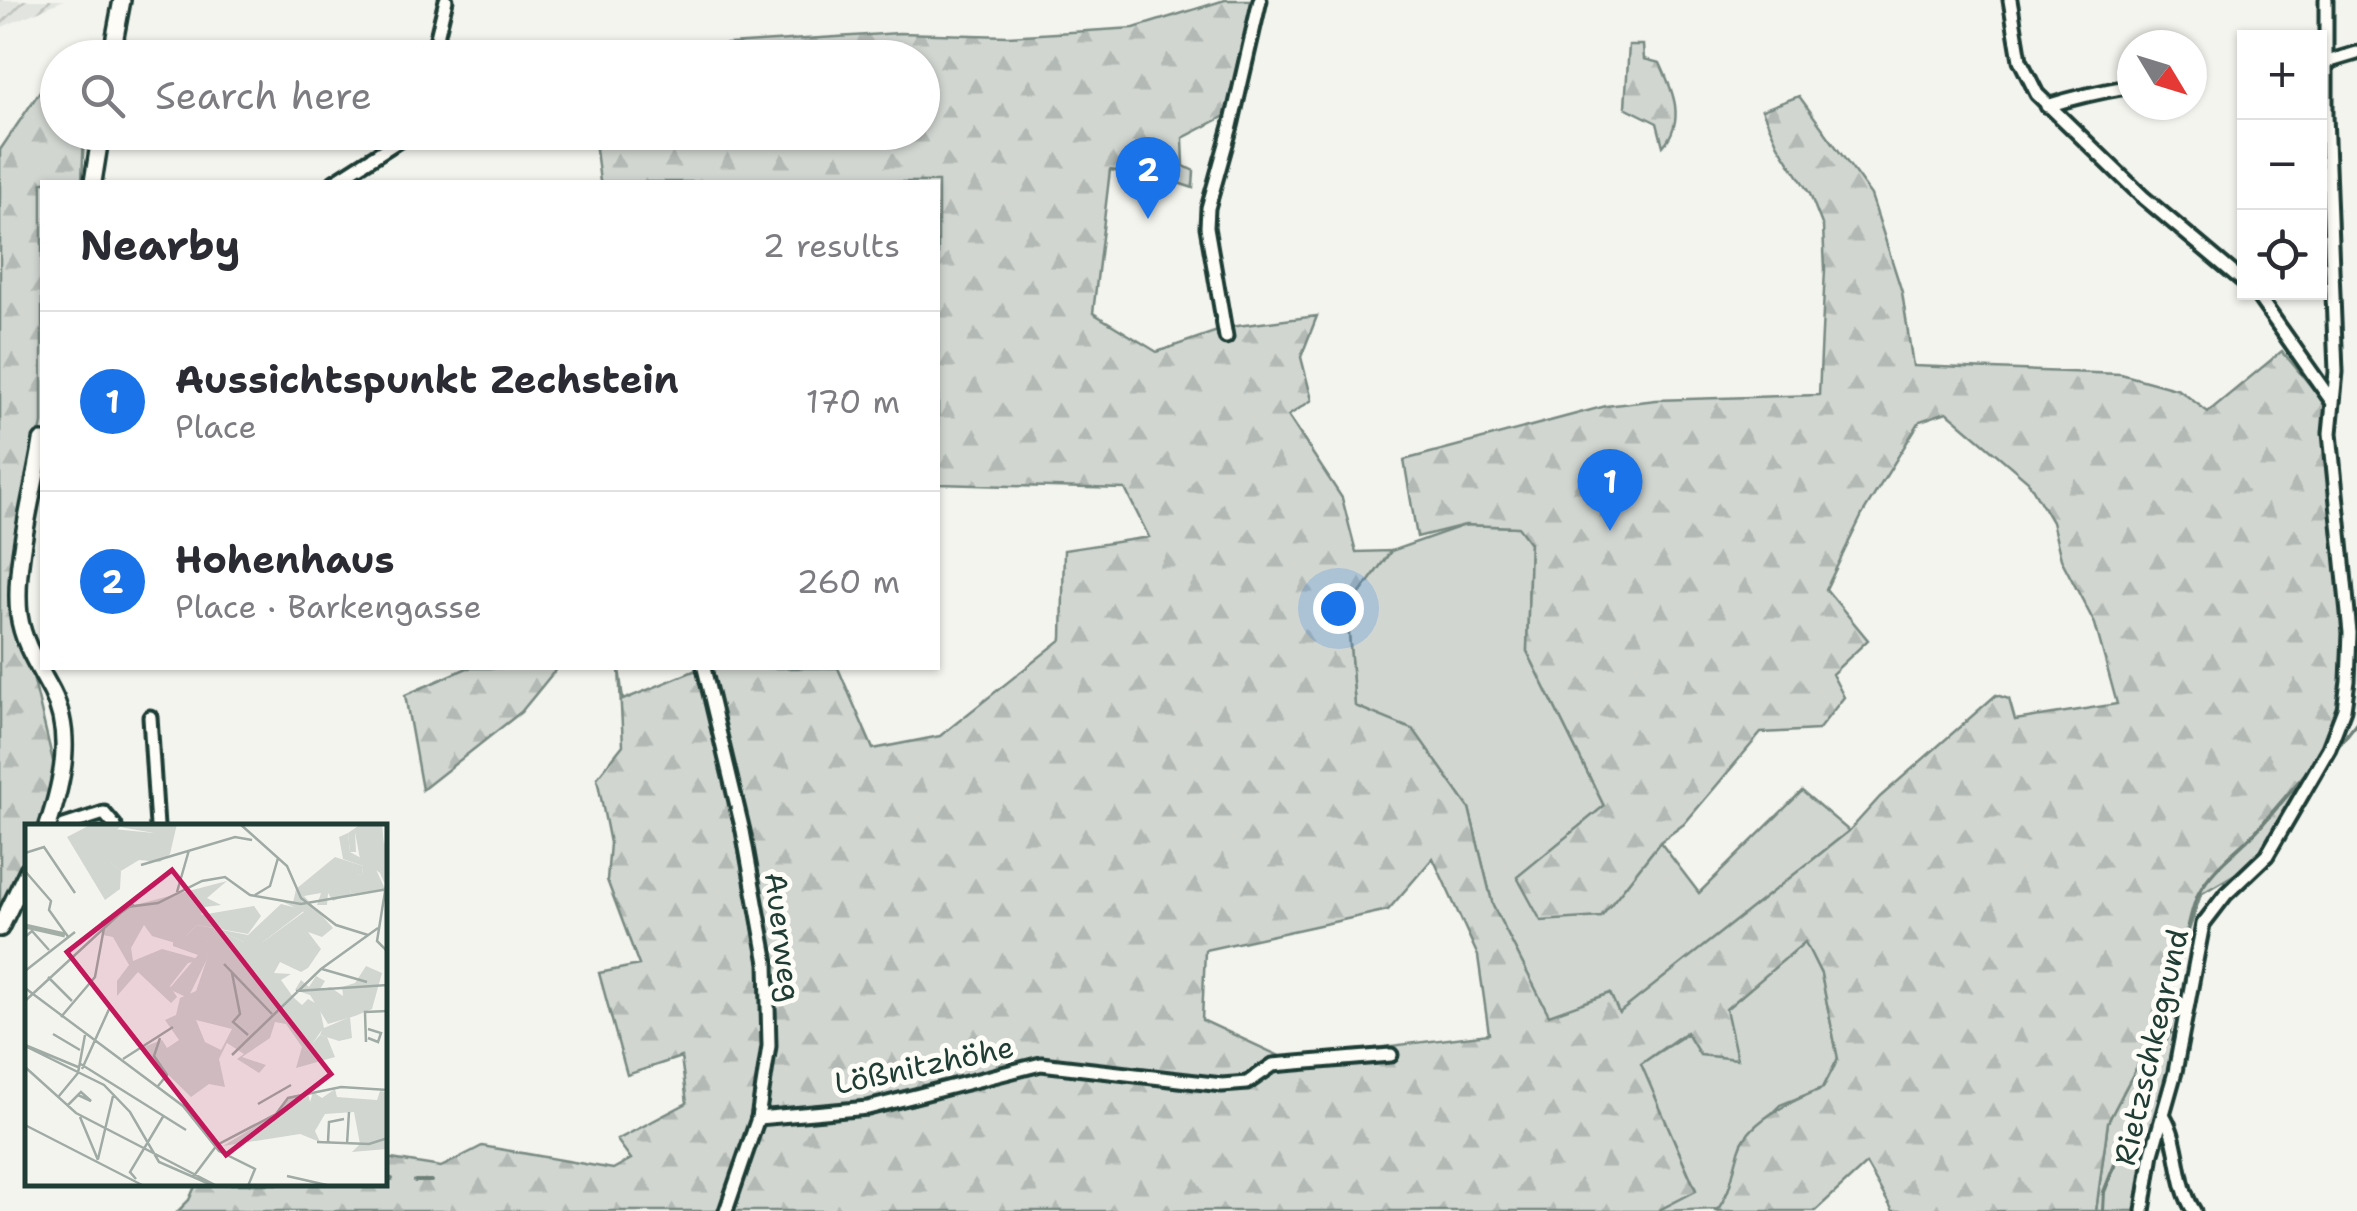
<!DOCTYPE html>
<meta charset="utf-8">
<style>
body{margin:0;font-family:"Shantell Sans",sans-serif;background:#f7f7f7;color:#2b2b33}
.controls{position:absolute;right:30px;top:30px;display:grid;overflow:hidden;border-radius:0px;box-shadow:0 2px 8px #0004}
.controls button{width:90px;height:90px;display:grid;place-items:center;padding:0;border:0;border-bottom:2px solid #e1e1e2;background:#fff;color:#2b2b33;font:50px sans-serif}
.compass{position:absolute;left:2117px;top:30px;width:90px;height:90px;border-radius:50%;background:#fff;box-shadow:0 2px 8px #0004;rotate:128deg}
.you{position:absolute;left:1338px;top:608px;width:35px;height:35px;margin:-25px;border:8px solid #fff;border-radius:50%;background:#1a73e8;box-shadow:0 0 0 15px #1a73e833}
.badge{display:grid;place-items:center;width:65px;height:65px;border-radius:50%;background:#1a73e8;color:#fff;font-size:32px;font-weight:700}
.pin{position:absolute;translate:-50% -82px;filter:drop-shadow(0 2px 5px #0008)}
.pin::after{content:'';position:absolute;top:52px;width:35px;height:30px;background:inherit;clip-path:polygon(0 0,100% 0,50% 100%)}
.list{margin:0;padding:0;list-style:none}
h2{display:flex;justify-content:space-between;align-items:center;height:130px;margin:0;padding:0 40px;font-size:42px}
h2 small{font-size:32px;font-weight:400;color:#7c7c81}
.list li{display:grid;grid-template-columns:65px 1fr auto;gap:30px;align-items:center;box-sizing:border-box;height:180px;padding:0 40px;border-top:2px solid #e1e1e2}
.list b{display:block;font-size:38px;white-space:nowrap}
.list p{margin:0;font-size:32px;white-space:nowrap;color:#7c7c81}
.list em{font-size:32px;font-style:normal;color:#7c7c81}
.icon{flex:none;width:55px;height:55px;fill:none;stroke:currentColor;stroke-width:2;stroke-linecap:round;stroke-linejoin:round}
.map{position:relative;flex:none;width:2357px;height:1211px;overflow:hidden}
.search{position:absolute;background:#fff;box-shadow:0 2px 8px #0004;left:40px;top:40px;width:900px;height:110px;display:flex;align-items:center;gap:25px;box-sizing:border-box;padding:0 35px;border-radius:55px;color:#7c7c81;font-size:38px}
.panel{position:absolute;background:#fff;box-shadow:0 2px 8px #0004;left:40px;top:180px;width:900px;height:490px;border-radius:0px}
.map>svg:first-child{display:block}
.industrial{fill:url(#industrial-furrows)}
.green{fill:#d1d6d1;stroke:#788a82;stroke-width:2.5}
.forest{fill:url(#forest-firs);stroke:#788a82;stroke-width:2.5;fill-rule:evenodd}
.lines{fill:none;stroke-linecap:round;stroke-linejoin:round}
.stream{stroke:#6e8179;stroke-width:4}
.minor-casing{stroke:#1f3d34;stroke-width:19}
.tertiary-casing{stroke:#1f3d34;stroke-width:22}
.minor{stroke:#fdfcf7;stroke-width:11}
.tertiary{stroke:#fdfcf7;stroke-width:15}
.labels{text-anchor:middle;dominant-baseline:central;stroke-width:10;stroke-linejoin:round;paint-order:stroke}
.street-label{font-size:30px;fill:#1f3d34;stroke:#fdfcf7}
.inset-river{fill:none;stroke:#a3aea7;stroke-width:5}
.inset-road{fill:none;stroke:#9faba4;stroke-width:2.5}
.view{fill:#c2185b;fill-opacity:0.15;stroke:#c2185b;stroke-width:5}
.inset-edge{fill:none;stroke:#1f3d34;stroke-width:5}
</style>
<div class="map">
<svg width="2357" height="1211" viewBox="0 0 2357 1211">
<defs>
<pattern id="industrial-furrows" width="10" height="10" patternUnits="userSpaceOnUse" patternTransform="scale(2.5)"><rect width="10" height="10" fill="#e2e5df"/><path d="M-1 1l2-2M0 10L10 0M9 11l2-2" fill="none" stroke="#c1c5c0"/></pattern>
<pattern id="forest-firs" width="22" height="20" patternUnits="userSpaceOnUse" patternTransform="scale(2.5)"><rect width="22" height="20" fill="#d1d6d1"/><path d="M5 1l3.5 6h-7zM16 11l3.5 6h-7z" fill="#b3b9b4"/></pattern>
</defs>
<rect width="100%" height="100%" fill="#f4f4ef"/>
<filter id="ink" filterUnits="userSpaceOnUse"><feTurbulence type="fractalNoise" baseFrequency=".01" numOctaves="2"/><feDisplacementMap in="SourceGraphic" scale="20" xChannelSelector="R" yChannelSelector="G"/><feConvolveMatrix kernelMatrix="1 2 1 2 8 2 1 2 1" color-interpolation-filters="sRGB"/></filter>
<g filter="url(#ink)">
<polygon class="industrial" points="0,0 64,0 0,28"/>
<g class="green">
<polygon points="1465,525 1519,527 1530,543 1527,651 1604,806 1518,877 1601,917 1660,842 1699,893 1802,791 1849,831 1619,1014 1609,994 1549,1016 1493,906 1469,808 1414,731 1355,706 1347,611 1391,551"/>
<polygon points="1805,941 1821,974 1838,1058 1823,1088 1780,1105 1742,1143 1736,1174 1719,1209 1657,1211 1696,1190 1640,1064 1726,1009"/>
<polygon points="2156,1030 2176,1034 2160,1111 2146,1152 2138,1211 2096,1211 2108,1122"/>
</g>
<g class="forest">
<path d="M1225,0h27l-25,115 -44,23 1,28 10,5 -1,17 -24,-8 -59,-10 -17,143 64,39 72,-25 88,-11 -16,41 11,43 -24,16 54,82 14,54 35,-1 -44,60 8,95 59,24 55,78 24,98 56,109 61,-22 9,20 230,-182 31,-34 116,-102 13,4 6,21 102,-16 -22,-80 -34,-65 -9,-37 -24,-41 -81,-69 -27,9 -58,94 -36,74 42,51 -36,34 12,23 -26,33 -57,3 -77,91 -24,18 -59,75 -60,4 -24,-44 87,-71 -77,-155 3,-108 -12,-16 -53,-2 -48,12 -13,-77 202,-54 50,-6 163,-5 6,-126 -2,-42 -13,-33 -32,-49 -16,-35 37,-14 72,99 31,97 11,74 208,8 58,16 29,22 74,-61 42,51 24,279 -4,28 -77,146 -66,39 -45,136 -48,92 -12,89h-203l-27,-47 -51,47h-99c17,-19 16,-43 25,-65 11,-28 56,-47 82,-58l15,-29 -17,-85 -16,-32 -79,67 11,50 -37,-4 -14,-23 -45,32 55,127 -39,20h-1479l11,-11 7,-16h189v-26l56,9 41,-21 131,23 18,-10 -14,-19 70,-37 -6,-46 -54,18 -28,-102 40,-8 -32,-85 3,-37 -13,-65 26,-33 -4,-77 4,32 78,-32h137l35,81 67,-13 122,-97 2,-89 85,-13 -24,-48 -187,-5v-302h-338l-6,-49 328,-1v-74l-260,-1 52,-12 185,-12 109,3 126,-8zM1433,858l45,98 11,78 -203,25 -84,-39 3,-70 183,-40z"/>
<path d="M1629,45h14l1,14 16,4c13,28 26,57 3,83l-6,-23 -32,-16z"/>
<path d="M57,66l1,66 26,1 -2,49h-40v241l-29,164 1,43 19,47 24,101 -17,48h-12c-1,40 -7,61 -28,96v-772z"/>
<polygon points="467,668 557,668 521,712 422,790 405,695"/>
</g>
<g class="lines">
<g class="stream">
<polyline points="2331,755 2357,722"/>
<polyline points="385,1178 392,1179"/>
<polyline points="415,1181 431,1181"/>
<path d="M2103,1211l1,-19 37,-94c3,-23 17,-39 26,-60 8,-19 7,-44 5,-65 15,-17 15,-57 27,-80 14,-27 38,-41 58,-63 19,-21 37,-43 56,-65"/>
</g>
<defs>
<g id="minor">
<polyline points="2010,0 2020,60 2037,94 2143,197 2244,282"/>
<polyline points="432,58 446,0"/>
<polyline points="2327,62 2357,53"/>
<path d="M2047,106c28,-9 56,-15 85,-20"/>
<polyline points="334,182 412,132"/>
<polyline points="2255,292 2331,400"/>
<polyline points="1226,337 1207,227 1208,208 1231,126 1260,0"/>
<polyline points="704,668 743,831 767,963 769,1046 758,1118 726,1211"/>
<polyline points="150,717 157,826"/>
<polyline points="64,826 104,813 115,826"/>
<path d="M2164,1116c17,29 11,66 30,95"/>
<polyline points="758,1118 868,1108 1041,1064 1222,1085 1247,1083 1273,1065 1391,1055"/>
<polyline points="2143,1211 2152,1153 2175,1072 2203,924 2226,894 2267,855 2329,748 2344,709 2348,681 2350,633 2330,433 2336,372 2326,115 2326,0"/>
</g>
<g id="tertiary">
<polyline points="111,58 122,0"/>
<polyline points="93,182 101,132"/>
<path d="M42,441c-8,51 -29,124 -23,174 4,29 20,52 33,77 22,43 10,91 -4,134"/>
<polyline points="0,928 28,870"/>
</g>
</defs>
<use href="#minor" class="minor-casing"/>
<use href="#tertiary" class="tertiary-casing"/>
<use href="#minor" class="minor"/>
<use href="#tertiary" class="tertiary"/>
</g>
</g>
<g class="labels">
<g class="street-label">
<text transform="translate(783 937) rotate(83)">Auerweg</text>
<text transform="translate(2151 1047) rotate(-77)">Rietzschkegrund</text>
<text transform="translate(924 1065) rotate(-12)">Lößnitzhöhe</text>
</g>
</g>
<g transform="translate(25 824)">
<rect width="362" height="362" fill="#f4f4ef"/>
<path d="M336,0h21l2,21 3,-16v60l-7,-16 -20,-14 -5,-27 1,20h-6l-2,-19zM256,80l24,6 -42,32h-19l-29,-13 -7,13 -22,-6 11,-11 51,10zM148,116l37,13 -22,45 -19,-9 29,-34 -25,-9z" fill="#d1d6d1"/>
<path d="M67,0l64,2 -2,7 -34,-6 -26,22 27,22 -1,18 -15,11 -38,-63zM310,33l28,9 -1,9 -8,-1 -4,20 -17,7 -5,-8 -1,12h-10l4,-12 -17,3 29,32 -11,9 -14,-5 13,17 -13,19 -7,4 -21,-10 -6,11 17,1 -10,6 12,17 -1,26 18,23 10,-11 7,2 8,20 -39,11 6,-21 -16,-23 -11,-2 -5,16 -28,19 24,8 -7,8 -22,-14 7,-5 -17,-11 -8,16 6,28 -16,-3 -18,13 -50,-49 21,-8 5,8 12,-8 -14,-20 11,-5 4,-17 16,-7 13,-38 -57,-17 -8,-11 -13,23 2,13 29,-12 40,11 -14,3 -18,23 7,11 -6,6 -33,-31 -21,24v-15l12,-16 -16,-28 -10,-2 1,-7 23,-21 100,-26 -20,17 14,7 -16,2 -4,8 53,-9 7,10 -13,18 -51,-9 -11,11 15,-2 6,8 8,-13 29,13h19l41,-30 -23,-11 12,2 3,-14zM171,196l36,9 -11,21 -16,-8zM341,142l16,7 -10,36 -17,7 -27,8 -18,-29 -15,-5 6,-10 8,7 7,-11 9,5 -6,10 11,-4 13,9 -1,-9 13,-4zM310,265l2,8 40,3 3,-9 7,1v57l-35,3 8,-8 -6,-32 -29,2 -10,17 5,11 -20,-8 -77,12 53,-32 14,-16 18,-5 2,9 3,-10 9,6z" fill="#d1d6d1" fill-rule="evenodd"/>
<path d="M126,0h26l-7,30 -10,8 -21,-2 -18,11 -28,-22 20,-20 41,4zM323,9l2,19 24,13 11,24 -35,5 3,-21 9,2 1,-9 -20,-7 -4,-22zM268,173l9,8 6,-6 11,6 5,23 26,-11 2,21 -13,3 -19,-6 2,-5 -12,17 -21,-32z" fill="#d1d6d1"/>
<path class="inset-river" d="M77,100l31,-21M0,102l40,9"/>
<path class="inset-road" d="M215,0l47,42 14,32 35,27 32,10M0,29l19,-6 31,46M116,41l94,-28 17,3M0,47l26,30 -2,9 20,28M363,49l-11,68 11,11M152,68l12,-42M230,71l15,-9 8,-28M0,113l7,-6 17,19M199,140l48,50M297,145l45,13M0,147l50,-39M207,149l8,41 -7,8 15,13M23,153l24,24M0,164l158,118 36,45 36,18 -7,17M271,167l92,-6M0,177l102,-94 31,-4 44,-22 23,-4 25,18 51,9 87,-15M36,193l34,-40 9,-49M28,210l27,16M343,214l10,4 3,-9 -13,-4M341,218l-1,-30 23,-1M0,221l53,22M0,222l79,39 26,27 29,50 55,24M207,231l89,-86 57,-41M98,235l50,-32M54,239l107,67M0,243l51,46 141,73M57,245l28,-62M133,262l9,-11 -13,-19 6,-18M34,272l19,-23 7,-38M233,280l33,-19M43,281l13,-13 10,9 -13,-6M55,293l18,43M0,301l119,61M292,318l52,2 19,-6M303,318l1,-20 15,-3M322,320l2,-32M73,335l15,-63M262,352l44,10M168,353l24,-32 59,-31 12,-16 53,-11 47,3M111,355l-6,-7 34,-57"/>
<path class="view" d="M147,46l159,204 -105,81 -159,-203z"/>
<rect width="362" height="362" class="inset-edge"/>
</g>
</svg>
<div class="controls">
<button>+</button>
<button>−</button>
<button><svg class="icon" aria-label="locate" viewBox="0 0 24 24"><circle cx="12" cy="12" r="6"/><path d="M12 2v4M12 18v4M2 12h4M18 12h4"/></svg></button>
</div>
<svg class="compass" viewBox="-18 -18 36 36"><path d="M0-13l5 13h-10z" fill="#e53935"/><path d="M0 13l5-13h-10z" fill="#7c7c81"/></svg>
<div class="you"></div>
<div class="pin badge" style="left:1610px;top:531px">1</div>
<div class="pin badge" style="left:1148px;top:219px">2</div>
<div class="search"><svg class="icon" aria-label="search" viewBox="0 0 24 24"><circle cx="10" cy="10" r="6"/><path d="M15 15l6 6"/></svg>Search here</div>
<section class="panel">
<h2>Nearby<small>2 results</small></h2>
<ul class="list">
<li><span class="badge">1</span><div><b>Aussichtspunkt Zechstein</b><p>Place</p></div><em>170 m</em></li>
<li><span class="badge">2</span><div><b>Hohenhaus</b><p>Place · Barkengasse</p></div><em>260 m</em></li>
</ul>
</section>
</div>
